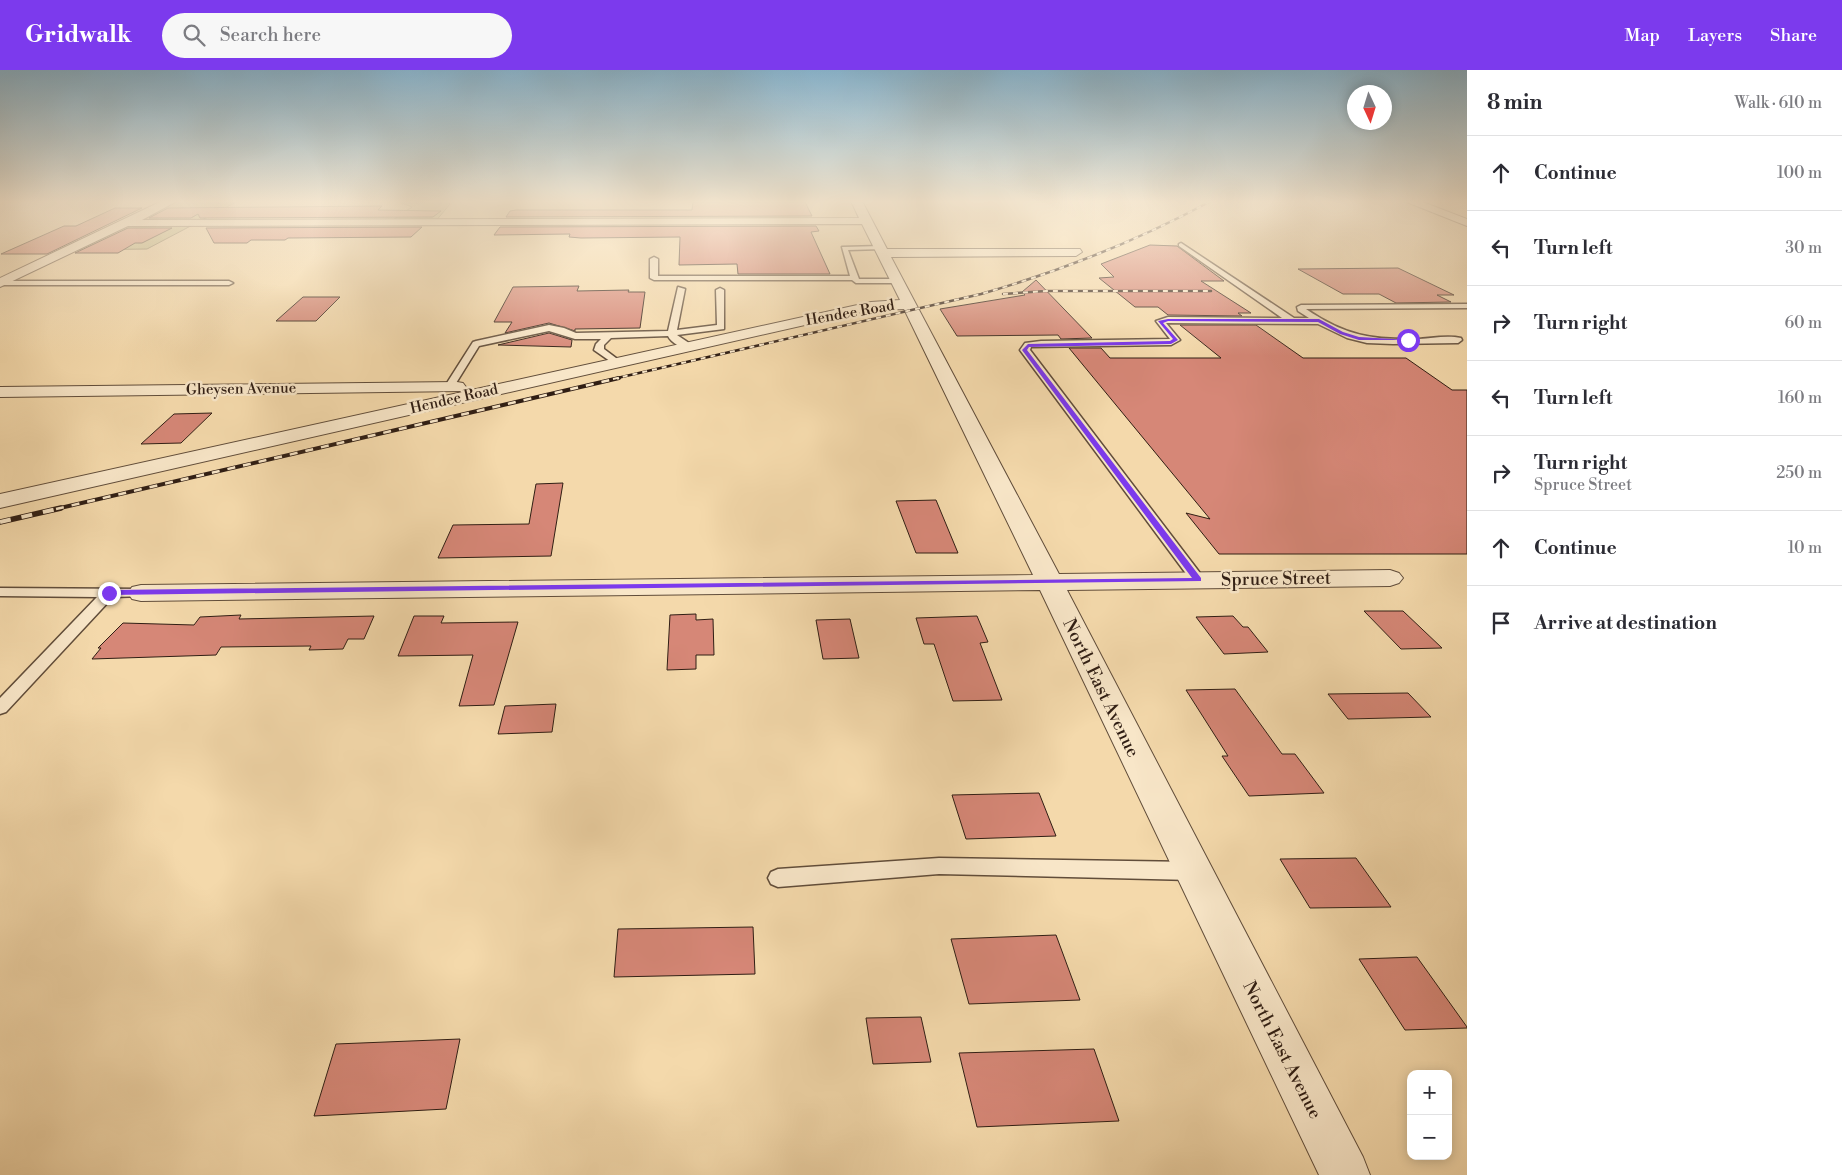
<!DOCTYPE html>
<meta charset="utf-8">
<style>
body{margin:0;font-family:"Libre Bodoni",serif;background:#f7f7f7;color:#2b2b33}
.controls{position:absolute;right:15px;bottom:15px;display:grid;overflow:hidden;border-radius:10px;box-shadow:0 2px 12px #0003}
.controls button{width:45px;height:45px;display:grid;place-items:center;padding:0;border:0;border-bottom:1px solid #e1e1e2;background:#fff;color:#2b2b33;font:25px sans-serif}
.compass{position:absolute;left:1347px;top:15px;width:45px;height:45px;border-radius:50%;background:#fff;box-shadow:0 2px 12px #0003;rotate:176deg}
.stop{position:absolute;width:15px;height:15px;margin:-11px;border:4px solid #7c3aed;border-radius:50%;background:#fff}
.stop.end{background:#7c3aed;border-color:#fff;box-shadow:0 1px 5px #0008}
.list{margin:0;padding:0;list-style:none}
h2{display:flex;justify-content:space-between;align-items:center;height:65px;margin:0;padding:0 20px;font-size:21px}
h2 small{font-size:16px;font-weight:400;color:#7c7c81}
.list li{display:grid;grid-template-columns:32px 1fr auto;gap:15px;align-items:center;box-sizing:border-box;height:75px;padding:0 20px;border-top:1px solid #e1e1e2}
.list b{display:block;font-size:19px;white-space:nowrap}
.list p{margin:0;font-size:16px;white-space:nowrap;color:#7c7c81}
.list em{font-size:16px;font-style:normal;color:#7c7c81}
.icon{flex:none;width:28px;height:28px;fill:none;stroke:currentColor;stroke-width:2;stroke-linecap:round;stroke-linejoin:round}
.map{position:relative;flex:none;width:1467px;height:1105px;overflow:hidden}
header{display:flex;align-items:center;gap:30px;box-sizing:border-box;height:70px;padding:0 25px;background:#7c3aed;color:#fff}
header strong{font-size:24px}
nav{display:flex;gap:28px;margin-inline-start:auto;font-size:18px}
.search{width:350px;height:45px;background:#f7f7f7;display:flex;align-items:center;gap:12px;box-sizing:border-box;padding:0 18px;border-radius:28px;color:#7c7c81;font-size:19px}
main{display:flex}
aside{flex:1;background:#fff}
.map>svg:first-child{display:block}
.green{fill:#c2bd84;stroke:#796e4c}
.building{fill:#d68777;stroke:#301e14}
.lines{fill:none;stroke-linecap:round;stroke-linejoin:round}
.lane-casing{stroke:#614d3a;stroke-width:3}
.street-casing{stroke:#614d3a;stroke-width:2}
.lane{fill:#f8e6c8;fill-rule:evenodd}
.street{fill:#f8e6c8;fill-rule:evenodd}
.rail-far2-casing{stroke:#301e14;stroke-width:2.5}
.rail-far1-casing{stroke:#301e14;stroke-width:4}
.rail-casing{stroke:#301e14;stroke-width:5.5}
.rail-far2{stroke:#f8e6c8;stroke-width:2;stroke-dasharray:5;stroke-linecap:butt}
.rail-far1{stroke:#f8e6c8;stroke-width:2.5;stroke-dasharray:8;stroke-linecap:butt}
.rail{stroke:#f8e6c8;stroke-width:4;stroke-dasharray:11;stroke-linecap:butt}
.route{fill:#7c3aed}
.labels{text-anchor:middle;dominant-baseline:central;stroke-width:5;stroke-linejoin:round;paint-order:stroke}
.far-street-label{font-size:15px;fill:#301e14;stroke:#f8e6c8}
.street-label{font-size:18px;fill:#301e14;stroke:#f8e6c8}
</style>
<header>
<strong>Gridwalk</strong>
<div class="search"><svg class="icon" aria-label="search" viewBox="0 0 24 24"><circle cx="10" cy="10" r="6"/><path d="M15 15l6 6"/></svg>Search here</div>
<nav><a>Map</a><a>Layers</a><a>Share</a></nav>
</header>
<main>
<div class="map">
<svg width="1467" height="1105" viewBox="0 0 1467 1105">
<rect width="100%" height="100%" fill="#f4d9ab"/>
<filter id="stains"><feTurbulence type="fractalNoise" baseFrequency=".004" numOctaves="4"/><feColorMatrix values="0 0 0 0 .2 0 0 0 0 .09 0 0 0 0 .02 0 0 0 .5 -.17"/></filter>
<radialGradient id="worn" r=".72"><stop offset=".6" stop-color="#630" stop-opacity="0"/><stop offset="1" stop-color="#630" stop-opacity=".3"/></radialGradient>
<g class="green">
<polygon points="169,131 238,131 147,179 69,180"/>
<polygon points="397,131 445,131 450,134 435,152 390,152 412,137"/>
</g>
<g class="building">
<polygon points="693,132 805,132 812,146 506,147 510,141 516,140 692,140"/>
<polygon points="382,136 378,140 441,141 433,147 200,148 198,144 191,148 149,148 168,138"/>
<polygon points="115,138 142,138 47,184 1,184 64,156 76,156"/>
<polygon points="816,156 819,161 811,162 830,204 738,204 737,194 679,195 680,167 581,168 569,167 570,164 494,165 500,157"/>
<polygon points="422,157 411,167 288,168 285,170 251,170 247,173 214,173 206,158"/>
<polygon points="128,158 172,158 142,173 135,173 118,183 75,183"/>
<polygon points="1150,175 1177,176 1224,211 1201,211 1251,243 1238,243 1242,246 1168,245 1158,237 1135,237 1099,208 1114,207 1101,194"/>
<polygon points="1398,198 1454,225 1437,225 1451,232 1396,233 1379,224 1343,224 1298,199"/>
<polygon points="1036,210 1092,268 1061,269 1058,265 957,266 940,239 1025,225 1022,222"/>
<polygon points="579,216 577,221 629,220 628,222 645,222 640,258 575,259 575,261 549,253 505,263 512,252 494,252 513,217"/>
<polygon points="303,227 340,227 316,251 276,251"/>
<polygon points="1180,255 1256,255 1303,288 1406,288 1452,320 1467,320 1467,484 1219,484 1186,443 1210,449 1069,278 1101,278 1110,288 1221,288"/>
<polygon points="549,263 572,270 571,277 498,275"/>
<polygon points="212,343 181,373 141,374 174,344"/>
<polygon points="563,413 551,486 438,488 453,455 529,454 536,414"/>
<polygon points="936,430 958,483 916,483 896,431"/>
<polygon points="1364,541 1403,541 1442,578 1401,579"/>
<polygon points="696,544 696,550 713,549 714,585 696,585 696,599 667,600 670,545"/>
<polygon points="241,545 239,549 374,546 364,569 348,569 343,579 309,580 311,576 221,577 216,585 92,589 101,578 98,578 123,553 194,555 200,547"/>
<polygon points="414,546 444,546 441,553 518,552 494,635 459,636 473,585 398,586"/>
<polygon points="977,546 988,572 980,573 1002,630 953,631 934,574 924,574 916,548"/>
<polygon points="1233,546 1243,557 1248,557 1268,582 1224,584 1196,547"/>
<polygon points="850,549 859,588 823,589 816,550"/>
<polygon points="1235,619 1282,684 1295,684 1324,723 1249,726 1222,686 1228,686 1186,620"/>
<polygon points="1408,623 1431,647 1348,649 1328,624"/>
<polygon points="556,634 552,662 498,664 505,636"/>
<polygon points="1039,723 1056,766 966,769 952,725"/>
<polygon points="1356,788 1391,837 1310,838 1280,789"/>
<polygon points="753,857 755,904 614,907 618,859"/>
<polygon points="1056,865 1080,930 969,934 951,869"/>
<polygon points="1417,887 1467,957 1467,958 1405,960 1359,889"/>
<polygon points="921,947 931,992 873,994 866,948"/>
<polygon points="460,969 446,1039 314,1046 336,974"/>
<polygon points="1094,979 1119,1051 977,1057 959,983"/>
</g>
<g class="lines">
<defs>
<g id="lane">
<path d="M1181,173l113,75h15l-11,-7 -1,-4 4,-2 166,-1v4l-161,1c40,27 65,31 113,30 13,-1 29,-4 42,-1l1,2 -4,3 -65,1 -26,-1 -20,-5 -29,-14 -150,-1h-2l14,17 -9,5 -140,2 -1,3 173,227 2,3 -2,3h-10l-173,-233 5,-7 16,-2 129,-2 -14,-18 12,-4 114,1 -103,-72v-2z"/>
<polygon points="881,176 884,178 883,179 848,180 859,209 901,209 901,213 856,213 852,210 654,210 650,208 650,189 654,187 658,189 658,206 850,206 842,177"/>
<polygon points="0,211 229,211 233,213 229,215 0,215"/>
<path d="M678,217l7,2 -8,41 40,-5 -1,-35 4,-2 4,2v39l-47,6 15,10v4c-8,1 -21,-6 -24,-13l-57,2 -7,7v4l16,12v4l-3,1 -23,-16 2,-6 5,-5h-26l-26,-8 -70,15 -26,42h-6l-2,-2 28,-44 3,-1 73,-16 15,3 12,5 92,-2z"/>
<polygon points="0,518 141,519 146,520 148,523 146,526 113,527 6,642 0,644 0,628 97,527 0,526"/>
<polygon points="939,788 1192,792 1199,795 1202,801 1199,807 1192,810 939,804 778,817 771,814 768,808 771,802 778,799"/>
</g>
<g id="street">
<polygon points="162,131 177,131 142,150 859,148 851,131 862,131 887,179 1080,179 1082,182 1076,186 891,187 1059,504 1390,500 1399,503 1403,508 1399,513 1390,516 1067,520 1363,1087 1370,1105 1319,1105 1040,520 141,531 132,529 128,523 132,517 141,515 1033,505 904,239 871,240 0,438 0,424 871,232 900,230 862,154 128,156 0,217 0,208"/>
<polygon points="1404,131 1420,131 1467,149 1467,156"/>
<polygon points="457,312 463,313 466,317 463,321 0,327 0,317"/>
</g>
</defs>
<use href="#lane" class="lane-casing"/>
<use href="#street" class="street-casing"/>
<use href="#lane" class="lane"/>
<use href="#street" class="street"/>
<defs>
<g id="rail-far2">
<polyline points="1003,224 1046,221 1211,221"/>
<path d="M613,309l368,-85c80,-23 156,-53 230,-93"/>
</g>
<polyline id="rail-far1" points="56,439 619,308"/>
<polyline id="rail" points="0,452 61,438"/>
</defs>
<use href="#rail-far2" class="rail-far2-casing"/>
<use href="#rail-far1" class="rail-far1-casing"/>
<use href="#rail" class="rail-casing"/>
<use href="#rail-far2" class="rail-far2"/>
<use href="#rail-far1" class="rail-far1"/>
<use href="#rail" class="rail"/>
</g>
<linearGradient id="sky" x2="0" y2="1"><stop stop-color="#89b6d0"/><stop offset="0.46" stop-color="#faeed9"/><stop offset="1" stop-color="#faeed9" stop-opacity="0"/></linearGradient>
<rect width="1467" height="286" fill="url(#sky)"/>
<polygon class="route" points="1168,249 1319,249 1343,262 1359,267 1410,270 1359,270 1340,264 1318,252 1168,251 1163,253 1178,270 1171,274 1029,277 1027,280 1201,508 1201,511 109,525 105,523 109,520 1192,508 1022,280 1028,274 1170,271 1173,269 1158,251"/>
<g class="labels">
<g class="far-street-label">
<text transform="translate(850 243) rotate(-10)">Hendee Road</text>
<text transform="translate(241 319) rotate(-1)">Gheysen Avenue</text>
<text transform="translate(454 329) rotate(-13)">Hendee Road</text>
</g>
<g class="street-label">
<text transform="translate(1276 509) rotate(-1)">Spruce Street</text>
<text transform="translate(1101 618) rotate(64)">North East Avenue</text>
<text transform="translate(1282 980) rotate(63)">North East Avenue</text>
</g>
</g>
<rect width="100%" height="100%" filter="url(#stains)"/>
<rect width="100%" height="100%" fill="url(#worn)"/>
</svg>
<div class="controls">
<button>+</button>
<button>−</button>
</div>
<svg class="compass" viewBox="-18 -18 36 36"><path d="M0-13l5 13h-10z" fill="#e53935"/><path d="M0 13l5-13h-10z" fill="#7c7c81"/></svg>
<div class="stop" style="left:1408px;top:270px"></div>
<div class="stop end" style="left:109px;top:523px"></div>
</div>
<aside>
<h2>8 min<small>Walk · 610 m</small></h2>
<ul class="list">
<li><svg class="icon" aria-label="ahead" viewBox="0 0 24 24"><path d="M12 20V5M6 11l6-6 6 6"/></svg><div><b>Continue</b></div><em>100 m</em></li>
<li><svg class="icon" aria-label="left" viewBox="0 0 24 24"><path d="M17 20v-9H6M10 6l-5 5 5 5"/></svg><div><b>Turn left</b></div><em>30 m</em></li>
<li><svg class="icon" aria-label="right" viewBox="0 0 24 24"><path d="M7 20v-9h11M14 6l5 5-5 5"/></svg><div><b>Turn right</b></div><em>60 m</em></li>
<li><svg class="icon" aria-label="left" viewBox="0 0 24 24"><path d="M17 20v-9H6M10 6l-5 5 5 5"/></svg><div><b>Turn left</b></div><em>160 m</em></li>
<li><svg class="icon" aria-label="right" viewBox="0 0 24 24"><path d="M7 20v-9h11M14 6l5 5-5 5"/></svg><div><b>Turn right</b><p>Spruce Street</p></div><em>250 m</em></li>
<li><svg class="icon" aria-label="ahead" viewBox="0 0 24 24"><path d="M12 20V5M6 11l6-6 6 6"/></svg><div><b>Continue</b></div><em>10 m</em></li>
<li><svg class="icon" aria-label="arrive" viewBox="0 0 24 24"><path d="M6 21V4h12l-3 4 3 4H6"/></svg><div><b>Arrive at destination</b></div></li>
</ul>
</aside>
</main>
